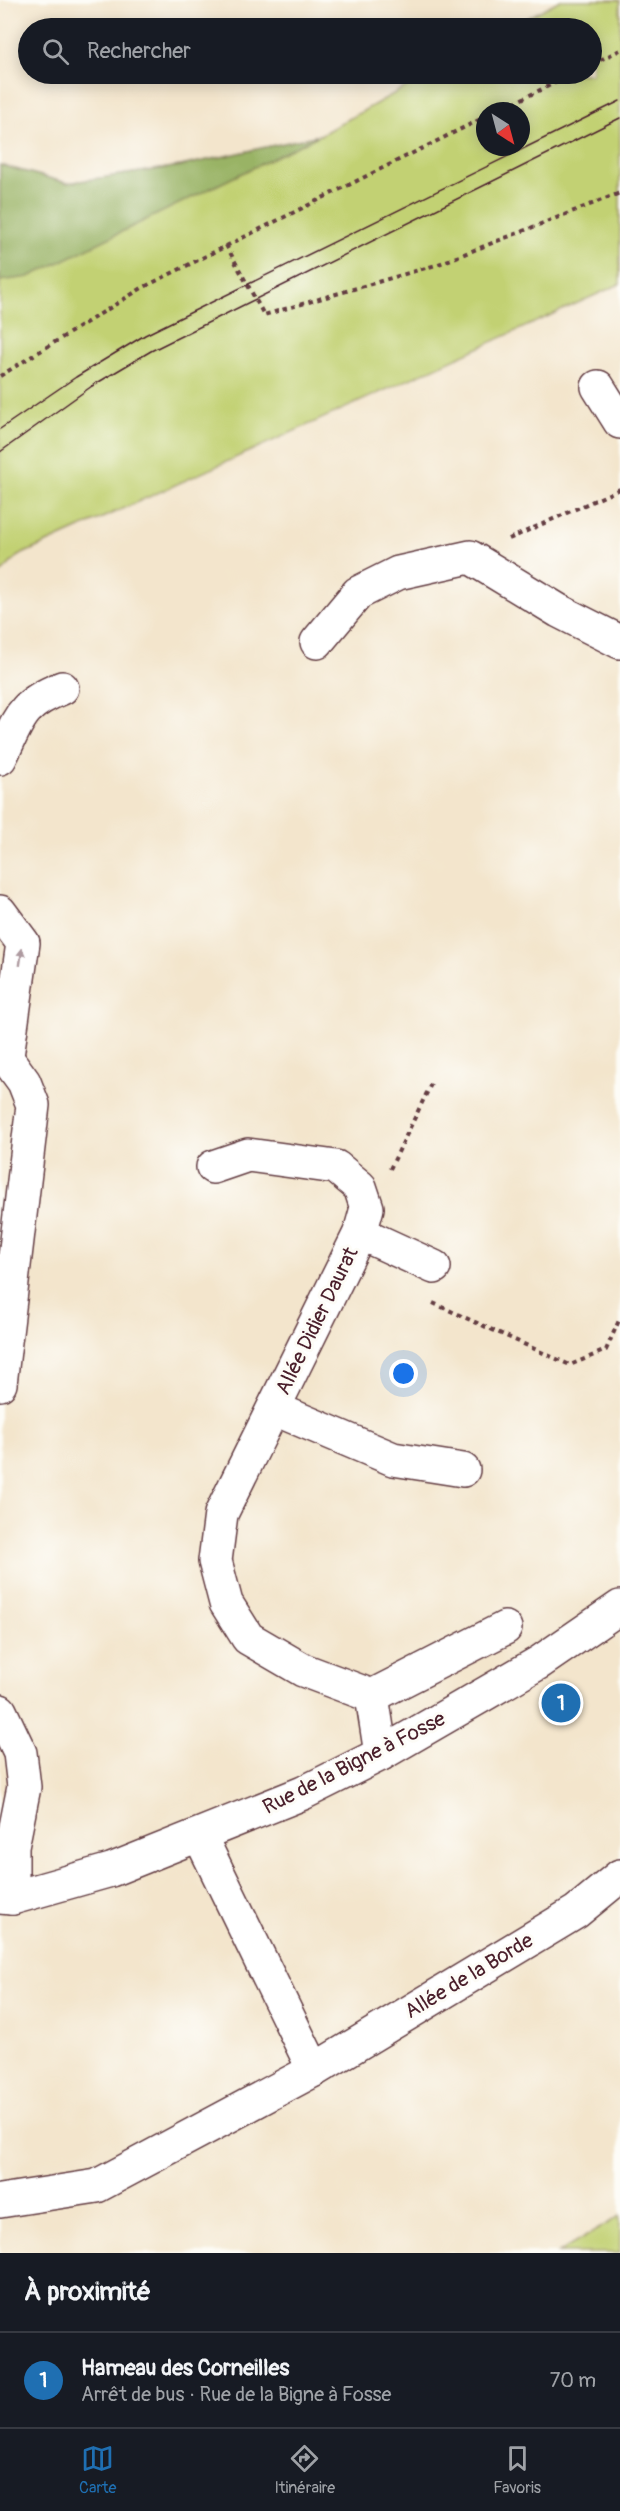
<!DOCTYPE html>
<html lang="fr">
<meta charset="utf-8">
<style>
body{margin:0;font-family:Pangolin,sans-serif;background:#20242c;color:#f1f3f6}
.compass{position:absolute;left:476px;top:102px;width:54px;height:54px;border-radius:50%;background:#171b24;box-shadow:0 3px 15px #0003;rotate:144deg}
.you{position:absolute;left:404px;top:1374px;width:21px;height:21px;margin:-15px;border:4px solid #fff;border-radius:50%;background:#1a73e8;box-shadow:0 0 0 9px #1a73e833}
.badge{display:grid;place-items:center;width:39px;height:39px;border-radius:50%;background:#1f6fb2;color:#fff;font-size:20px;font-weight:700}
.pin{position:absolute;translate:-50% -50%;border:3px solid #fff;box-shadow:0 2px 6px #0006}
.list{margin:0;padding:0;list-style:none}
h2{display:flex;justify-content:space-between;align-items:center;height:78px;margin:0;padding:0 24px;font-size:26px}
h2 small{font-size:20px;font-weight:400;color:#9ea1a6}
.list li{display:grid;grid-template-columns:39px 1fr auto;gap:18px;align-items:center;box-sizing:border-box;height:96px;padding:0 24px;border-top:2px solid #363941}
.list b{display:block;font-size:22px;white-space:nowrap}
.list p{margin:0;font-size:20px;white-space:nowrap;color:#9ea1a6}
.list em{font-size:20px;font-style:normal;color:#9ea1a6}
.icon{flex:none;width:33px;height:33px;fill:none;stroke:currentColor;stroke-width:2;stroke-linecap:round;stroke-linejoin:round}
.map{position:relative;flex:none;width:620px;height:2253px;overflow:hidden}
.search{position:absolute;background:#171b24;box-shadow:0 3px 15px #0003;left:18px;right:18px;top:18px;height:66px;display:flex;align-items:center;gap:15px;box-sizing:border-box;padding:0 21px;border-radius:33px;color:#9ea1a6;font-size:22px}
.sheet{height:174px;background:#171b24}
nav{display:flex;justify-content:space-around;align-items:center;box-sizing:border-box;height:84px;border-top:2px solid #363941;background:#171b24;font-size:16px;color:#9ea1a6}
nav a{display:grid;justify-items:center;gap:3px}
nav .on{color:#1f6fb2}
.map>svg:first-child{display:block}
.green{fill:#c2d173;stroke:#86784f;stroke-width:1.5;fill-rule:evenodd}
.forest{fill:#99b365;stroke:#726948;stroke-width:1.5}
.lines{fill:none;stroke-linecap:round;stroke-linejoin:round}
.street-casing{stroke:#633d43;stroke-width:36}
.path{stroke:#633d43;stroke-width:4;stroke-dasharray:4.5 4.5;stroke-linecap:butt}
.street{stroke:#fff;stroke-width:33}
.tram{stroke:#4a1f2b;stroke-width:1.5}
.oneway{fill:#ae9aa0}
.labels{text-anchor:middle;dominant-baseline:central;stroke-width:6;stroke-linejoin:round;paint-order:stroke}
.street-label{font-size:21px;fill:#4a1f2b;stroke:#fdfcf7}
</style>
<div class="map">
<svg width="620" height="2253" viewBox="0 0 620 2253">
<rect width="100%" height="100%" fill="#fdfcf7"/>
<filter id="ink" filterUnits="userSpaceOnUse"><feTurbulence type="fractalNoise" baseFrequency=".0167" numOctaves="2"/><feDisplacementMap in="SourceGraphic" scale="12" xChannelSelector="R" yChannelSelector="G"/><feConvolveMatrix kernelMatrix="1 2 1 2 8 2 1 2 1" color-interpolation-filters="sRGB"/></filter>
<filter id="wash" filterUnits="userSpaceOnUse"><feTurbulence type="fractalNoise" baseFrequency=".008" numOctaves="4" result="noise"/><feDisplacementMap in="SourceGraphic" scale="24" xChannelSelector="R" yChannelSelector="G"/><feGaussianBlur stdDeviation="1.35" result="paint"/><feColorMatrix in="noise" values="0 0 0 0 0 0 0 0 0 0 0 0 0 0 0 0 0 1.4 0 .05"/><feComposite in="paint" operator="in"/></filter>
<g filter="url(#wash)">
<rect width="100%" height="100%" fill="#f3e5cc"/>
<g class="green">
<path d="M560,0h60v284l-602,272 -18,18v-409l67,18 114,-17 139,-31 109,-61h163v-46h-83zM485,111h36v36h-36z"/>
<polygon points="620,2216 620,2253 558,2253"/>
</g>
<polygon class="forest" points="320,135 29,277 0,281 0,165 67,183 181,166"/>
</g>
<g filter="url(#ink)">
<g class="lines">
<defs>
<g id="street">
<polyline points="598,387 620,422"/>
<polyline points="317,642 358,593 398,573 470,557 559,611 620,642"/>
<path d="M0,758c20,-40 19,-53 62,-70"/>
<polyline points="0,912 23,943 7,1056"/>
<polyline points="0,1049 24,1082 33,1105 0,1384"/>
<polyline points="213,1167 248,1155 336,1167 360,1187 367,1208 360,1233 221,1514 215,1561 226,1603 248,1638 303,1670 372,1696 505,1628"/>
<polyline points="360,1233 434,1267"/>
<polyline points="275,1409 393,1459 463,1470"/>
<polyline points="372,1696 381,1754"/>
<polyline points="0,1711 20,1753 24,1787 12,1847 12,1898"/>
<polyline points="200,1836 314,2070"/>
<polyline points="0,1897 12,1898 111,1870 303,1793 381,1754 540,1662 620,1607"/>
<polyline points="0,2201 97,2186 314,2070 576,1912 620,1876"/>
</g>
</defs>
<use href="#street" class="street-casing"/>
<g class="path">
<polyline points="592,64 620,50"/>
<polyline points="497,111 573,74"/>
<polyline points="226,245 264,315 436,265 620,193"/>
<polyline points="0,376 142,288 485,117"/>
<polyline points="509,539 620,489"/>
<polyline points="390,1169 433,1080"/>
<polyline points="433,1303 570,1365 606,1350 620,1318"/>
</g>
<use href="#street" class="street"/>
<g class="tram">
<polyline points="0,429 76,377 145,335 620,101"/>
<polyline points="0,452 92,386 151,351 620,118"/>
</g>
</g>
<defs><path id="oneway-solid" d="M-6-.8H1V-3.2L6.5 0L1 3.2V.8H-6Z" transform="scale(1.5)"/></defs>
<use class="oneway" href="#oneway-solid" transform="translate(21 957) rotate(-82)"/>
</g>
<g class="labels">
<g class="street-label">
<text transform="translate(317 1321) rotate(-64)">Allée Didier Daurat</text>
<text transform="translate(354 1763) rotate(-27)">Rue de la Bigne à Fosse</text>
<text transform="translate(469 1976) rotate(-31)">Allée de la Borde</text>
</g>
</g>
</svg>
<svg class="compass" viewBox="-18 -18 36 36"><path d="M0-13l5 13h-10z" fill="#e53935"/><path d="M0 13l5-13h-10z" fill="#9ea1a6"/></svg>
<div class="you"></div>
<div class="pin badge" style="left:561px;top:1703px">1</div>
<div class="search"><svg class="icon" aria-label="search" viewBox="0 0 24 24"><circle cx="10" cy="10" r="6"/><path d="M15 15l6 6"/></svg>Rechercher</div>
</div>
<section class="sheet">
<h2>À proximité<small></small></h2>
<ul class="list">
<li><span class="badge">1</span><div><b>Hameau des Corneilles</b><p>Arrêt de bus · Rue de la Bigne à Fosse</p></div><em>70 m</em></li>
</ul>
</section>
<nav>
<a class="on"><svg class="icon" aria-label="map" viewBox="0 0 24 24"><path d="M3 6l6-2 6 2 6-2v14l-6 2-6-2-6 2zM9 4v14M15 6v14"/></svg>Carte</a>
<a><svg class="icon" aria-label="directions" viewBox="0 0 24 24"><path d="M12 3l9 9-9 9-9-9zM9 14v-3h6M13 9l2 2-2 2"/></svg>Itinéraire</a>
<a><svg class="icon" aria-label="saved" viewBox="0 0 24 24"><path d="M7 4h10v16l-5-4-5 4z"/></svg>Favoris</a>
</nav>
